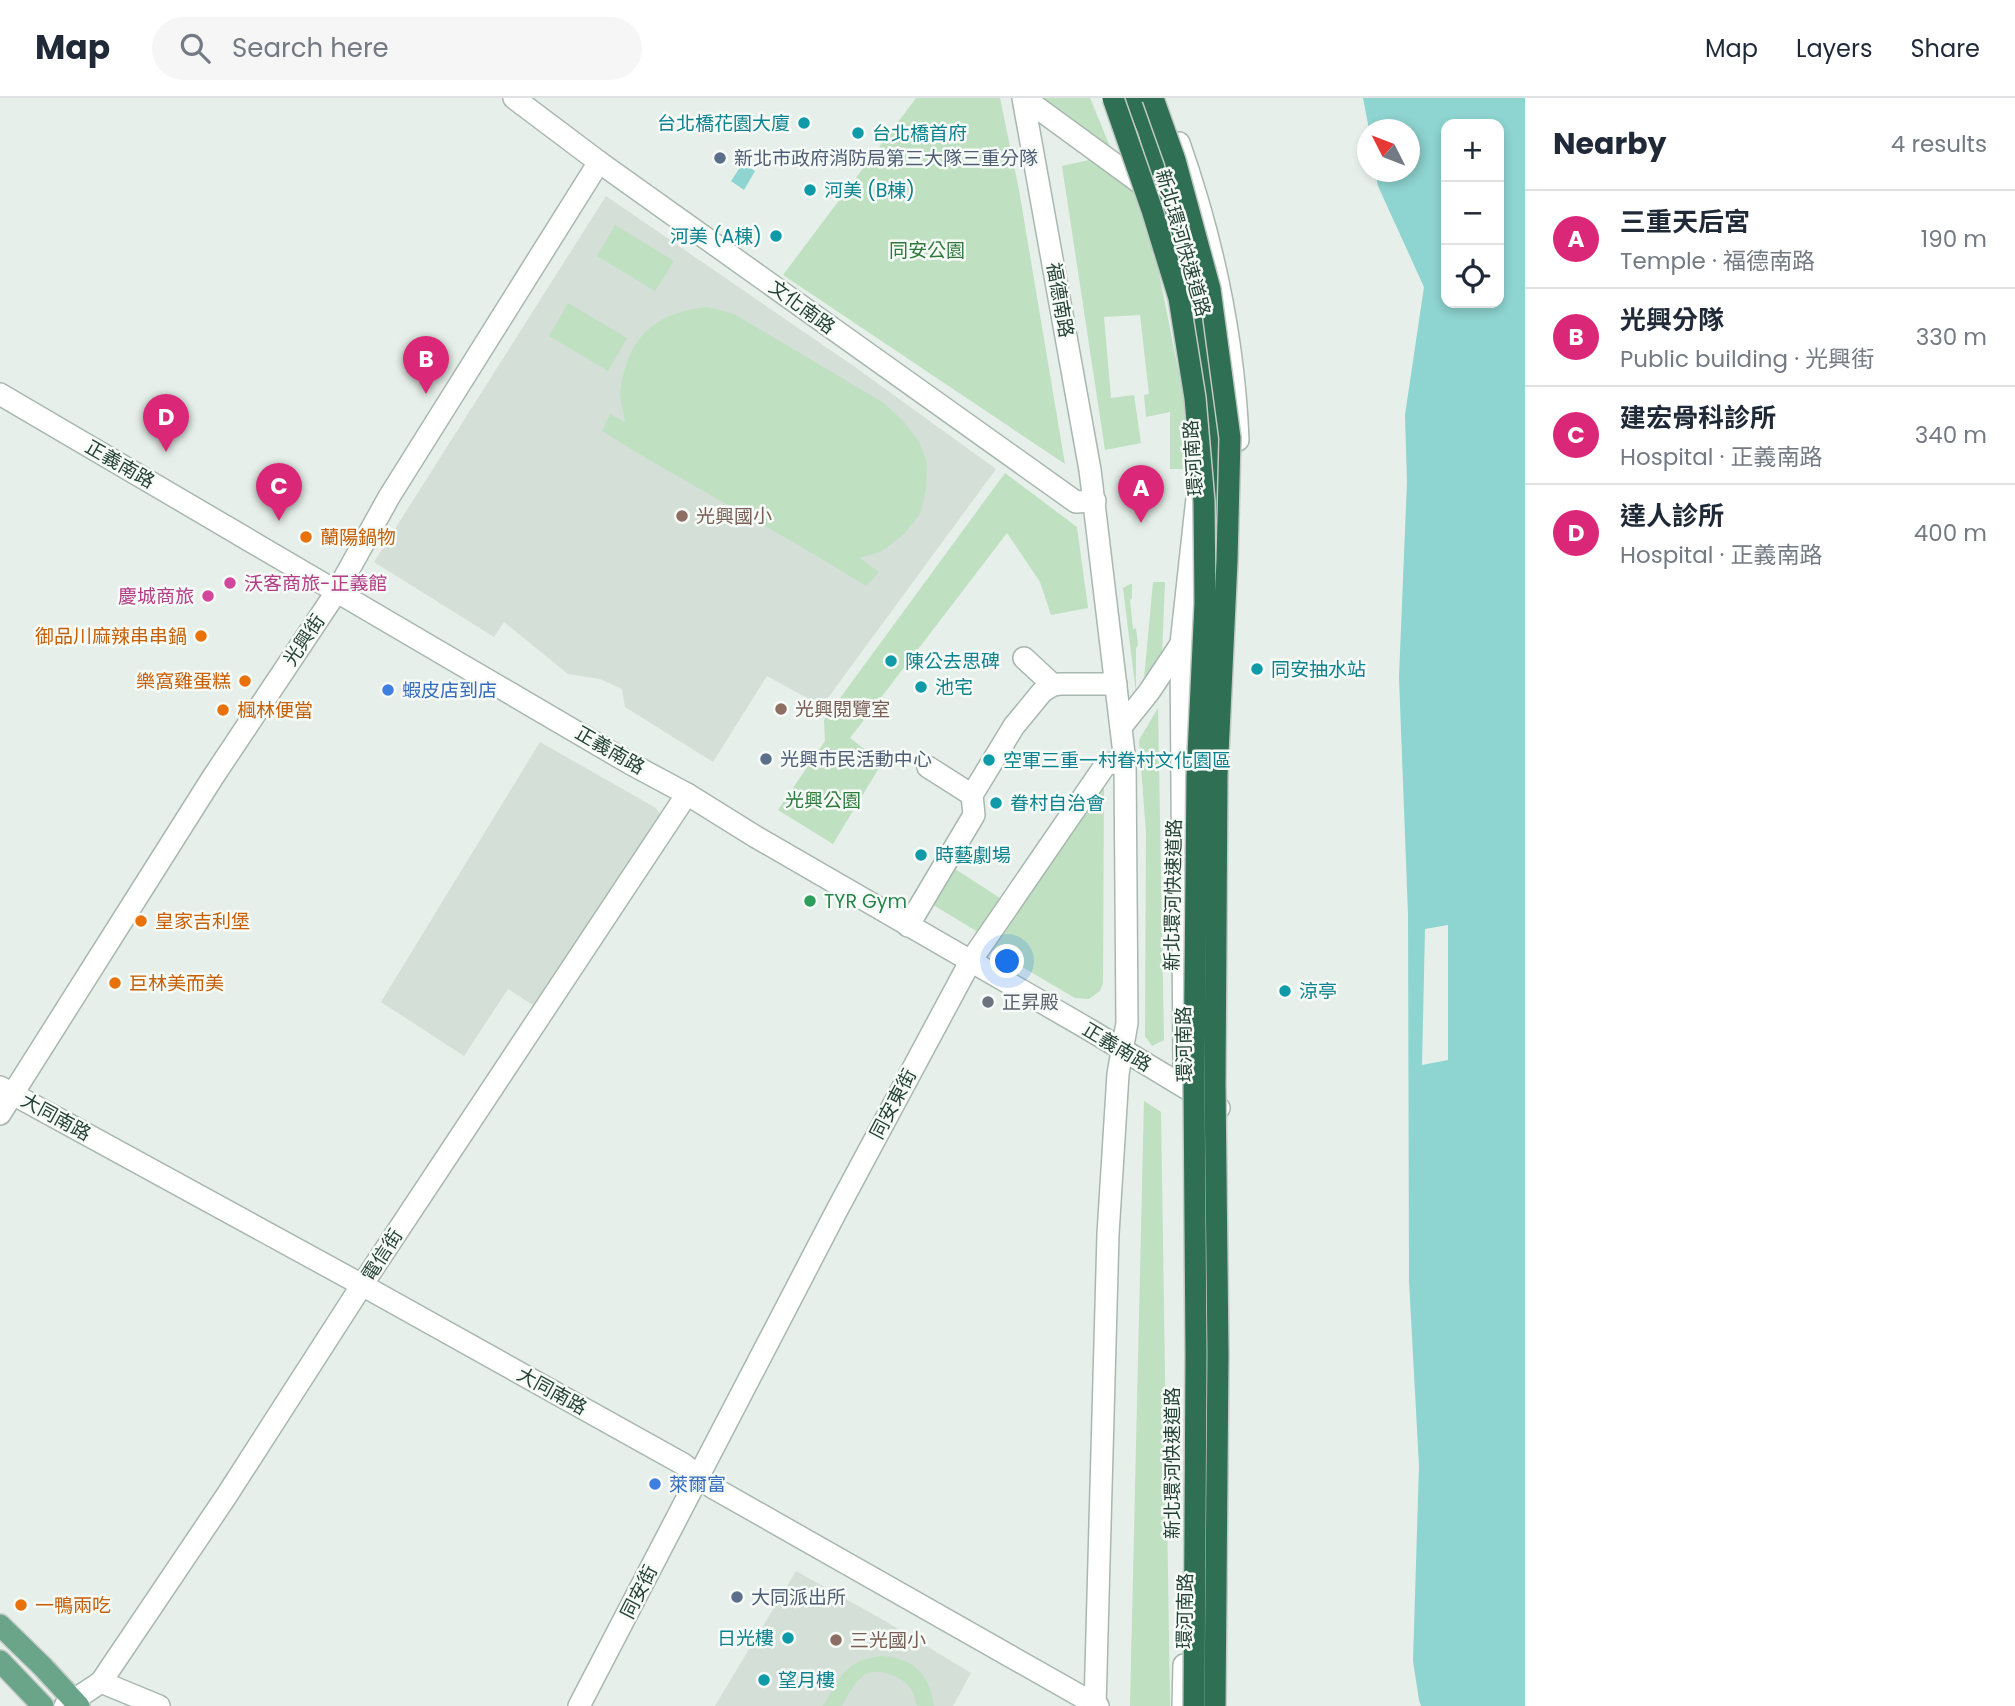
<!DOCTYPE html>
<meta charset="utf-8">
<style>
body{margin:0;font-family:Poppins,"Noto Sans TC",sans-serif;background:#f6f6f7;color:#1f2937}
.controls{position:absolute;right:21px;top:21px;display:grid;overflow:hidden;border-radius:14px;box-shadow:0 4px 10px #0003}
.controls button{width:63px;height:63px;display:grid;place-items:center;padding:0;border:0;border-bottom:2px solid #e0e1e3;background:#fff;color:#1f2937;font:35px sans-serif}
.compass{position:absolute;left:1357px;top:21px;width:63px;height:63px;border-radius:50%;background:#fff;box-shadow:0 4px 10px #0003;rotate:312deg}
.you{position:absolute;left:1008px;top:864px;width:24px;height:24px;margin:-18px;border:5px solid #fff;border-radius:50%;background:#1a73e8;box-shadow:0 0 0 10px #1a73e833}
.badge{display:grid;place-items:center;width:46px;height:46px;border-radius:50%;background:#db2777;color:#fff;font-size:23px;font-weight:700}
.pin{position:absolute;translate:-50% -58px;filter:drop-shadow(0 2px 4px #0008)}
.pin::after{content:'';position:absolute;top:37px;width:24px;height:21px;background:inherit;clip-path:polygon(0 0,100% 0,50% 100%)}
.list{margin:0;padding:0;list-style:none}
h2{display:flex;justify-content:space-between;align-items:center;height:91px;margin:0;padding:0 28px;font-size:30px}
h2 small{font-size:23px;font-weight:400;color:#747a83}
.list li{display:grid;grid-template-columns:46px 1fr auto;gap:21px;align-items:center;box-sizing:border-box;height:98px;padding:0 28px;border-top:2px solid #e0e1e3}
.list b{display:block;font-size:26px;white-space:nowrap}
.list p{margin:0;font-size:23px;white-space:nowrap;color:#747a83}
.list em{font-size:23px;font-style:normal;color:#747a83}
.icon{flex:none;width:38px;height:38px;fill:none;stroke:currentColor;stroke-width:2;stroke-linecap:round;stroke-linejoin:round}
.map{position:relative;flex:none;width:1525px;height:1608px;overflow:hidden}
header{display:flex;align-items:center;gap:42px;box-sizing:border-box;height:98px;padding:0 35px;background:#fff;border-bottom:2px solid #e0e1e3}
header strong{font-size:33px}
nav{display:flex;gap:38px;margin-inline-start:auto;font-size:24px}
.search{width:490px;height:63px;background:#f6f6f7;display:flex;align-items:center;gap:18px;box-sizing:border-box;padding:0 24px;border-radius:38px;color:#747a83;font-size:26px}
main{display:flex}
aside{flex:1;background:#fff}
.map>svg:first-child{display:block}
.built{fill:#d4dfd8}
.green{fill:#bfe0c1}
.water{fill:#8ed4d0;fill-rule:evenodd}
.pier{fill:#e6efe9}
.lines{fill:none;stroke-linecap:round;stroke-linejoin:round}
.minor-casing{stroke:#a8b8af;stroke-width:24}
.major-casing{stroke:#c2cac6;stroke-width:24}
.highway-casing{stroke:#c2cac6;stroke-width:24}
.minor{stroke:#fff;stroke-width:21}
.major{stroke:#6aa589;stroke-width:21}
.highway{stroke:#2f6f54;stroke-width:21}
.highway-bridge-casing{stroke:#c2cac6;stroke-width:24;stroke-linecap:butt}
.highway-bridge{stroke:#2f6f54;stroke-width:21}
.culture-dot{fill:#0f9aa8;stroke:#f7fbf8;stroke-width:2.5}
.service-dot{fill:#5c6f8a;stroke:#f7fbf8;stroke-width:2.5}
.education-dot{fill:#8d6e63;stroke:#f7fbf8;stroke-width:2.5}
.food-dot{fill:#e8710a;stroke:#f7fbf8;stroke-width:2.5}
.hotel-dot{fill:#d1479c;stroke:#f7fbf8;stroke-width:2.5}
.shop-dot{fill:#3f7fe0;stroke:#f7fbf8;stroke-width:2.5}
.leisure-dot{fill:#2e9e5b;stroke:#f7fbf8;stroke-width:2.5}
.worship-dot{fill:#6b7280;stroke:#f7fbf8;stroke-width:2.5}
.labels{text-anchor:middle;dominant-baseline:central;stroke-width:5;stroke-linejoin:round;paint-order:stroke}
.culture-label{font-size:19px;fill:#0d838f;stroke:#f7fbf8;text-anchor:start}
.service-label{font-size:19px;fill:#4e5e75;stroke:#f7fbf8;text-anchor:start}
.street-label{font-size:19px;fill:#244234;stroke:#f7fbf8}
.park-label{font-size:19px;fill:#2d7a3a;stroke:#f7fbf8}
.education-label{font-size:19px;fill:#785e54;stroke:#f7fbf8;text-anchor:start}
.food-label{font-size:19px;fill:#c56008;stroke:#f7fbf8;text-anchor:start}
.hotel-label{font-size:19px;fill:#b23c85;stroke:#f7fbf8;text-anchor:start}
.shop-label{font-size:19px;fill:#366cbe;stroke:#f7fbf8;text-anchor:start}
.leisure-label{font-size:19px;fill:#27864d;stroke:#f7fbf8;text-anchor:start}
.worship-label{font-size:19px;fill:#5b616d;stroke:#f7fbf8;text-anchor:start}
</style>
<header>
<strong>Map</strong>
<div class="search"><svg class="icon" aria-label="search" viewBox="0 0 24 24"><circle cx="10" cy="10" r="6"/><path d="M15 15l6 6"/></svg>Search here</div>
<nav><a>Map</a><a>Layers</a><a>Share</a></nav>
</header>
<main>
<div class="map">
<svg width="1525" height="1608" viewBox="0 0 1525 1608">
<rect width="100%" height="100%" fill="#e6efe9"/>
<g class="built">
<polygon points="606,98 855,269 996,371 822,608 767,578 713,664 625,609 622,591 600,581 568,576 504,524 494,539 374,464"/>
<polygon points="540,644 656,710 664,722 539,911 508,891 464,958 381,904"/>
<polygon points="796,1473 885,1523 971,1575 953,1608 715,1608"/>
</g>
<g class="green">
<polygon points="916,0 1000,0 1019,92 1065,366 783,177"/>
<polygon points="1043,0 1090,0 1113,56 1049,7"/>
<polygon points="1098,60 1143,94 1187,317 1189,371 1170,371 1170,314 1146,319 1144,297 1149,296 1140,217 1104,219 1111,300 1134,297 1141,345 1105,352 1062,68"/>
<polygon points="615,127 674,163 655,193 597,158"/>
<polygon points="568,205 627,240 608,273 549,238"/>
<path d="M708,209l26,7 150,89 19,18 16,20 8,21 -1,28 -6,24 -16,20 -22,17 -22,7 19,14 -13,14c-87,-55 -178,-101 -264,-155l8,-17 15,8c-1,-9 -4,-18 -5,-27 0,-10 4,-23 7,-33 14,-38 43,-51 81,-55z"/>
<polygon points="1005,375 1077,429 1088,510 1051,517 1040,484 1007,435 850,640 882,665 833,746 778,712 825,643 824,622"/>
<polygon points="1153,484 1165,484 1162,555 1144,581"/>
<polygon points="1130,486 1132,486 1132,500 1130,502 1133,531 1136,530 1138,547 1136,550 1136,595 1123,490"/>
<polygon points="1158,610 1164,942 1152,948 1145,938 1146,735 1139,642"/>
<polygon points="1104,679 1103,885 1100,893 1089,901 1075,900 990,850"/>
<polygon points="952,769 1000,800 978,834 930,805"/>
<polygon points="1144,1003 1161,1014 1170,1608 1130,1608"/>
<path d="M881,1558c32,1 49,19 53,50h-17c-4,-20 -13,-28 -32,-33 -7,-2 -15,-2 -21,2 -10,7 -16,20 -22,31h-19c17,-28 22,-46 58,-50z"/>
</g>
<g class="water">
<path d="M1363,0h162v1608h-104l-2,-6 -6,-39 6,-195 -10,-185 -1,-367 -9,-237 8,-195 -2,-67 19,-128 -46,-101 -3,-14h34v-42l-40,-1zM1446,26h53v179h-53z"/>
<polygon points="743,65 755,73 744,92 731,83"/>
</g>
<polygon class="pier" points="1448,827 1448,962 1422,967 1425,831"/>
<g class="lines">
<defs>
<g id="minor">
<polyline points="514,0 599,64 1076,404 1095,403"/>
<polyline points="1023,0 1090,372 1125,664 1127,925 1118,976 1108,1136 1095,1608"/>
<polyline points="1024,0 1150,92"/>
<path d="M1179,45c33,94 55,197 59,297"/>
<polyline points="0,296 455,563 631,666 687,696 756,739 1090,932 1219,1010"/>
<polyline points="1024,560 1053,587"/>
<polyline points="1121,629 1149,594 1181,546"/>
<polyline points="928,669 972,697"/>
<polyline points="908,828 974,717 972,697 1014,628 1042,594 1053,587 1060,586 1116,586"/>
<polyline points="1184,968 1181,546 1197,400"/>
<polyline points="0,989 362,1187 683,1366 712,1389 1098,1608"/>
<polyline points="0,1016 213,679 337,493 389,399 599,64"/>
<polyline points="101,1584 159,1608"/>
<polyline points="65,1608 101,1584 227,1397 362,1187 687,696"/>
<polyline points="579,1608 837,1112 970,864 1106,666 1125,664"/>
<polyline points="1183,1608 1184,1567"/>
</g>
<g id="major">
<polyline points="0,1527 43,1569 79,1608"/>
<polyline points="0,1563 43,1608"/>
</g>
<polyline id="highway" points="1135,0 1148,31 1192,176 1206,265 1216,347 1217,431 1214,504"/>
</defs>
<use href="#minor" class="minor-casing"/>
<use href="#major" class="major-casing"/>
<use href="#highway" class="highway-casing"/>
<use href="#minor" class="minor"/>
<use href="#major" class="major"/>
<use href="#highway" class="highway"/>
<defs>
<g id="highway-bridge">
<polyline points="1113,0 1152,112 1179,200 1195,300 1204,404 1205,505 1197,678 1194,985 1196,1257 1194,1608"/>
<polyline points="1153,0 1175,62 1210,191 1230,340 1227,463 1217,677 1215,986 1218,1256 1215,1608"/>
</g>
</defs>
<use href="#highway-bridge" class="highway-bridge-casing"/>
<use href="#highway-bridge" class="highway-bridge"/>
</g>
<g class="culture-dot">
<circle cx="804" cy="25" r="7"/>
<circle cx="858" cy="35" r="7"/>
<circle cx="810" cy="92" r="7"/>
<circle cx="776" cy="138" r="7"/>
<circle cx="891" cy="563" r="7"/>
<circle cx="1257" cy="571" r="7"/>
<circle cx="921" cy="589" r="7"/>
<circle cx="989" cy="662" r="7"/>
<circle cx="996" cy="705" r="7"/>
<circle cx="921" cy="757" r="7"/>
<circle cx="1285" cy="893" r="7"/>
<circle cx="788" cy="1540" r="7"/>
<circle cx="764" cy="1582" r="7"/>
</g>
<g class="service-dot">
<circle cx="720" cy="60" r="7"/>
<circle cx="766" cy="661" r="7"/>
<circle cx="737" cy="1499" r="7"/>
</g>
<g class="education-dot">
<circle cx="682" cy="418" r="7"/>
<circle cx="781" cy="611" r="7"/>
<circle cx="836" cy="1542" r="7"/>
</g>
<g class="food-dot">
<circle cx="306" cy="439" r="7"/>
<circle cx="201" cy="538" r="7"/>
<circle cx="245" cy="583" r="7"/>
<circle cx="223" cy="612" r="7"/>
<circle cx="141" cy="823" r="7"/>
<circle cx="115" cy="885" r="7"/>
<circle cx="21" cy="1507" r="7"/>
</g>
<g class="hotel-dot">
<circle cx="230" cy="485" r="7"/>
<circle cx="208" cy="498" r="7"/>
</g>
<g class="shop-dot">
<circle cx="388" cy="592" r="7"/>
<circle cx="655" cy="1386" r="7"/>
</g>
<circle class="leisure-dot" cx="810" cy="803" r="7"/>
<circle class="worship-dot" cx="988" cy="904" r="7"/>
<g class="labels">
<g class="culture-label">
<text x="790" y="25" text-anchor="end">台北橋花園大廈</text>
<text x="872" y="35">台北橋首府</text>
<text x="824" y="92">河美 (B棟)</text>
<text x="762" y="138" text-anchor="end">河美 (A棟)</text>
<text x="905" y="563">陳公去思碑</text>
<text x="1271" y="571">同安抽水站</text>
<text x="935" y="589">池宅</text>
<text x="1003" y="662">空軍三重一村眷村文化園區</text>
<text x="1010" y="705">眷村自治會</text>
<text x="935" y="757">時藝劇場</text>
<text x="1299" y="893">涼亭</text>
<text x="774" y="1540" text-anchor="end">日光樓</text>
<text x="778" y="1582">望月樓</text>
</g>
<g class="service-label">
<text x="734" y="60">新北市政府消防局第三大隊三重分隊</text>
<text x="780" y="661">光興市民活動中心</text>
<text x="751" y="1499">大同派出所</text>
</g>
<g class="street-label">
<text transform="translate(1183 145) rotate(74)">新北環河快速道路</text>
<text transform="translate(1060 202) rotate(80)">福德南路</text>
<text transform="translate(802 209) rotate(36)">文化南路</text>
<text transform="translate(1193 360) rotate(-94)">環河南路</text>
<text transform="translate(120 366) rotate(30)">正義南路</text>
<text transform="translate(304 542) rotate(-56)">光興街</text>
<text transform="translate(610 652) rotate(30)">正義南路</text>
<text transform="translate(1173 797) rotate(-89)">新北環河快速道路</text>
<text transform="translate(1184 946) rotate(-91)">環河南路</text>
<text transform="translate(1117 949) rotate(31)">正義南路</text>
<text transform="translate(893 1006) rotate(-62)">同安東街</text>
<text transform="translate(56 1019) rotate(29)">大同南路</text>
<text transform="translate(382 1157) rotate(-57)">電信街</text>
<text transform="translate(552 1293) rotate(29)">大同南路</text>
<text transform="translate(1172 1365) rotate(-90)">新北環河快速道路</text>
<text transform="translate(639 1494) rotate(-63)">同安街</text>
<text transform="translate(1185 1513) rotate(-89)">環河南路</text>
</g>
<g class="park-label">
<text x="927" y="152">同安公園</text>
<text x="823" y="702">光興公園</text>
</g>
<g class="education-label">
<text x="696" y="418">光興國小</text>
<text x="795" y="611">光興閱覽室</text>
<text x="850" y="1542">三光國小</text>
</g>
<g class="food-label">
<text x="320" y="439">蘭陽鍋物</text>
<text x="187" y="538" text-anchor="end">御品川麻辣串串鍋</text>
<text x="231" y="583" text-anchor="end">樂窩雞蛋糕</text>
<text x="237" y="612">楓林便當</text>
<text x="155" y="823">皇家吉利堡</text>
<text x="129" y="885">巨林美而美</text>
<text x="35" y="1507">一鴨兩吃</text>
</g>
<g class="hotel-label">
<text x="244" y="485">沃客商旅-正義館</text>
<text x="194" y="498" text-anchor="end">慶城商旅</text>
</g>
<g class="shop-label">
<text x="402" y="592">蝦皮店到店</text>
<text x="669" y="1386">萊爾富</text>
</g>
<g class="leisure-label">
<text x="824" y="803">TYR Gym</text>
</g>
<g class="worship-label">
<text x="1002" y="904">正昇殿</text>
</g>
</g>
</svg>
<div class="controls">
<button>+</button>
<button>−</button>
<button><svg class="icon" aria-label="locate" viewBox="0 0 24 24"><circle cx="12" cy="12" r="6"/><path d="M12 2v4M12 18v4M2 12h4M18 12h4"/></svg></button>
</div>
<svg class="compass" viewBox="-18 -18 36 36"><path d="M0-13l5 13h-10z" fill="#e53935"/><path d="M0 13l5-13h-10z" fill="#747a83"/></svg>
<div class="you"></div>
<div class="pin badge" style="left:1141px;top:425px">A</div>
<div class="pin badge" style="left:426px;top:296px">B</div>
<div class="pin badge" style="left:279px;top:423px">C</div>
<div class="pin badge" style="left:166px;top:354px">D</div>
</div>
<aside>
<h2>Nearby<small>4 results</small></h2>
<ul class="list">
<li><span class="badge">A</span><div><b>三重天后宮</b><p>Temple · 福德南路</p></div><em>190 m</em></li>
<li><span class="badge">B</span><div><b>光興分隊</b><p>Public building · 光興街</p></div><em>330 m</em></li>
<li><span class="badge">C</span><div><b>建宏骨科診所</b><p>Hospital · 正義南路</p></div><em>340 m</em></li>
<li><span class="badge">D</span><div><b>達人診所</b><p>Hospital · 正義南路</p></div><em>400 m</em></li>
</ul>
</aside>
</main>
